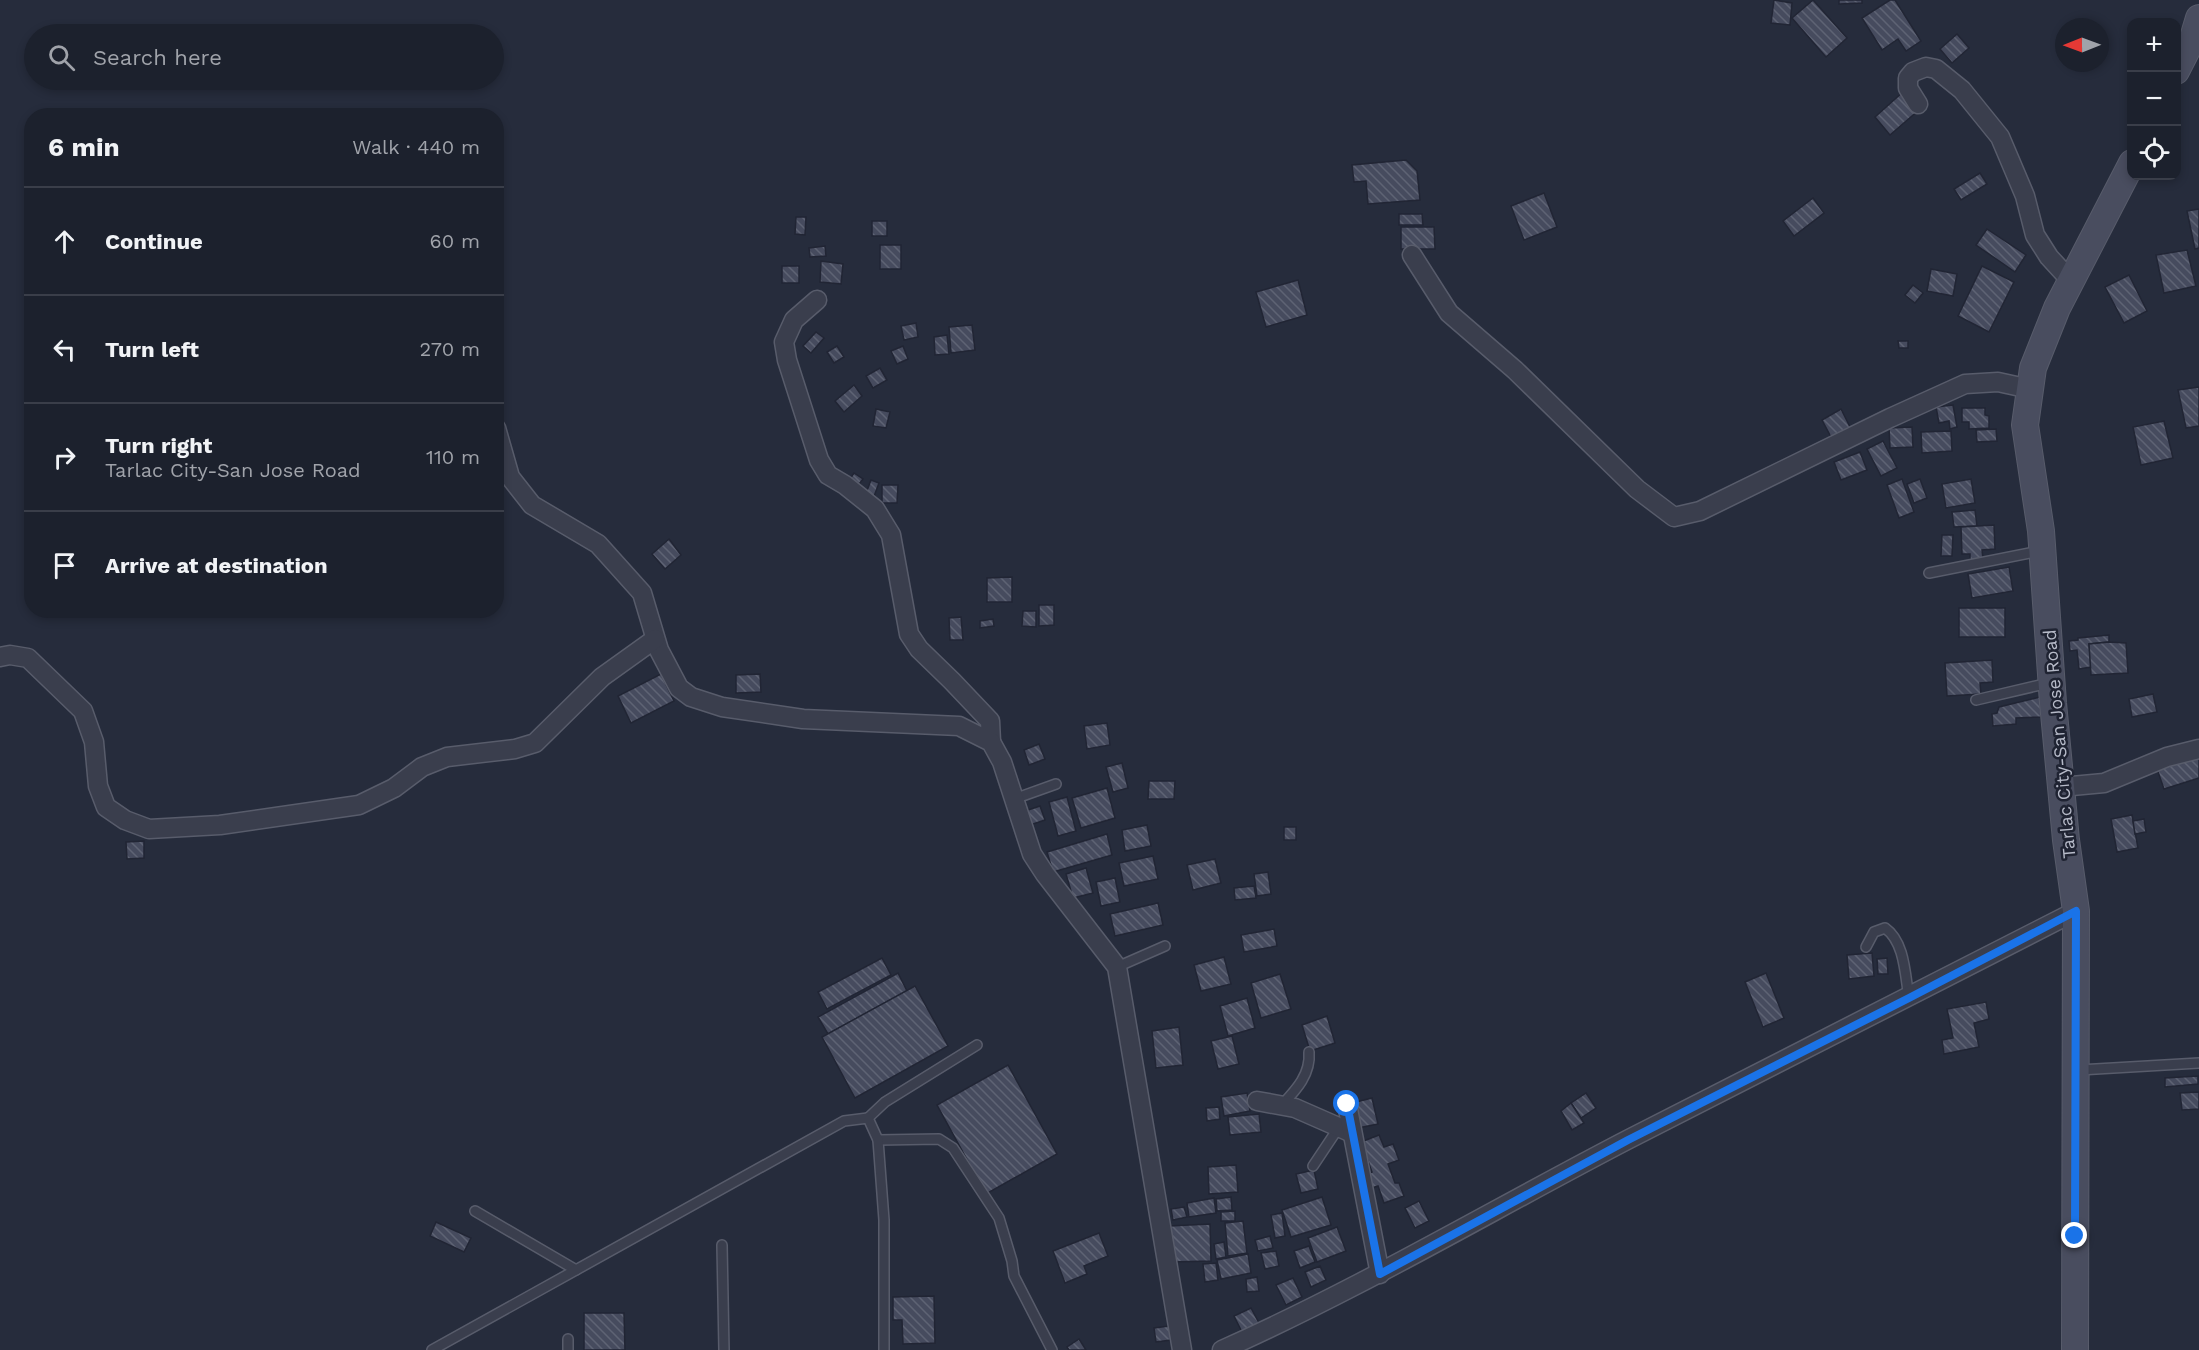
<!DOCTYPE html>
<meta charset="utf-8">
<style>
body{margin:0;font-family:"Work Sans",sans-serif;background:#292e39;color:#f1f3f6}
.controls{position:absolute;right:18px;top:18px;display:grid;overflow:hidden;border-radius:12px;box-shadow:0 3px 9px #0003}
.controls button{width:54px;height:54px;display:grid;place-items:center;padding:0;border:0;border-bottom:2px solid #3a3e49;background:#1c212d;color:#f1f3f6;font:30px sans-serif}
.compass{position:absolute;left:2055px;top:18px;width:54px;height:54px;border-radius:50%;background:#1c212d;box-shadow:0 3px 9px #0003;rotate:269deg}
.stop{position:absolute;width:18px;height:18px;margin:-14px;border:4px solid #1a73e8;border-radius:50%;background:#fff}
.stop.end{background:#1a73e8;border-color:#fff;box-shadow:0 2px 6px #0008}
.list{margin:0;padding:0;list-style:none}
h2{display:flex;justify-content:space-between;align-items:center;height:78px;margin:0;padding:0 24px;font-size:26px}
h2 small{font-size:20px;font-weight:400;color:#a0a3aa}
.list li{display:grid;grid-template-columns:39px 1fr auto;gap:18px;align-items:center;box-sizing:border-box;height:108px;padding:0 24px;border-top:2px solid #3a3e49}
.list b{display:block;font-size:22px;white-space:nowrap}
.list p{margin:0;font-size:20px;white-space:nowrap;color:#a0a3aa}
.list em{font-size:20px;font-style:normal;color:#a0a3aa}
.icon{flex:none;width:33px;height:33px;fill:none;stroke:currentColor;stroke-width:2;stroke-linecap:round;stroke-linejoin:round}
.map{position:relative;flex:none;width:2199px;height:1350px;overflow:hidden}
.search{position:absolute;background:#1c212d;box-shadow:0 3px 9px #0003;left:24px;top:24px;width:480px;height:66px;display:flex;align-items:center;gap:15px;box-sizing:border-box;padding:0 21px;border-radius:33px;color:#a0a3aa;font-size:22px}
.panel{position:absolute;background:#1c212d;box-shadow:0 3px 9px #0003;left:24px;top:108px;width:480px;height:510px;border-radius:24px}
.map>svg:first-child{display:block}
.building{fill:url(#building-back-hatch);stroke:#212534;stroke-width:1.5}
.lines{fill:none;stroke-linecap:round;stroke-linejoin:round}
.service-casing{stroke:#585c6b;stroke-width:12}
.minor-casing{stroke:#585c6b;stroke-width:21}
.secondary-casing{stroke:#585c6b;stroke-width:28}
.service{stroke:#3a3e4d;stroke-width:9}
.minor{stroke:#3a3e4d;stroke-width:18}
.secondary{stroke:#494d5f;stroke-width:26}
.route{stroke:#1a73e8;stroke-width:8}
.labels{text-anchor:middle;dominant-baseline:central;stroke-width:5;stroke-linejoin:round;paint-order:stroke}
.street-label{font-size:18px;fill:#b6bac8;stroke:#1f2332}
</style>
<div class="map">
<svg width="2199" height="1350" viewBox="0 0 2199 1350">
<defs>
<pattern id="building-back-hatch" width="6" height="6" patternUnits="userSpaceOnUse" patternTransform="scale(1.5)"><rect width="6" height="6" fill="#464b5e"/><path d="M-1 5l2 2M0 0l6 6M5-1l2 2" fill="none" stroke="#5e6374"/></pattern>
</defs>
<rect width="100%" height="100%" fill="#262c3c"/>
<g class="building">
<polygon points="1774,0 1792,3 1790,25 1771,23"/>
<polygon points="1813,0 1847,38 1826,57 1792,18"/>
<polygon points="1839,0 1862,0 1862,3 1839,4"/>
<polygon points="1890,0 1895,0 1921,41 1906,51 1898,39 1882,50 1862,18"/>
<polygon points="1957,34 1969,48 1952,63 1940,49"/>
<polygon points="1904,91 1920,109 1890,135 1875,117"/>
<polygon points="1406,160 1417,171 1420,200 1368,204 1366,181 1354,182 1352,165"/>
<polygon points="1980,173 1987,184 1961,200 1954,189"/>
<polygon points="1544,193 1557,227 1524,240 1511,206"/>
<polygon points="1813,198 1824,213 1794,236 1783,221"/>
<polygon points="2199,209 2199,248 2195,249 2187,211"/>
<polygon points="1399,214 1422,214 1423,225 1399,225"/>
<polygon points="796,217 806,217 805,235 795,234"/>
<rect x="872" y="221" width="15" height="15"/>
<polygon points="1401,227 1434,227 1435,249 1401,249"/>
<polygon points="1987,229 2026,255 2015,272 1976,245"/>
<rect x="880" y="245" width="21" height="24"/>
<polygon points="825,246 826,256 810,257 809,248"/>
<polygon points="2187,250 2196,286 2164,293 2156,255"/>
<polygon points="821,261 843,264 841,284 820,282"/>
<rect x="782" y="266" width="17" height="17"/>
<polygon points="1982,266 2014,282 1989,332 1958,316"/>
<polygon points="1931,269 1957,274 1953,296 1927,291"/>
<polygon points="2129,275 2147,311 2124,323 2105,287"/>
<polygon points="1298,280 1307,315 1266,327 1256,292"/>
<polygon points="1913,285 1923,293 1915,303 1905,295"/>
<polygon points="916,323 918,337 904,340 901,326"/>
<polygon points="972,325 975,350 951,353 949,327"/>
<polygon points="816,332 824,338 811,353 803,346"/>
<polygon points="947,335 949,354 935,355 934,337"/>
<polygon points="1898,341 1908,341 1908,348 1899,348"/>
<polygon points="837,346 844,357 834,363 827,352"/>
<polygon points="903,346 908,359 897,364 891,351"/>
<polygon points="880,368 887,380 873,388 866,376"/>
<polygon points="854,385 862,396 844,412 835,401"/>
<polygon points="2199,387 2199,426 2186,428 2178,390"/>
<polygon points="1953,405 1957,427 1950,429 1949,421 1939,423 1936,407"/>
<polygon points="1962,408 1985,408 1985,415 1989,416 1989,428 1969,429 1969,422 1962,422"/>
<polygon points="876,409 890,412 886,428 873,426"/>
<polygon points="1841,409 1850,427 1831,437 1822,420"/>
<polygon points="2164,421 2173,458 2141,465 2133,427"/>
<polygon points="1912,427 1913,447 1890,448 1889,428"/>
<polygon points="1996,429 1997,441 1977,442 1976,430"/>
<polygon points="1951,431 1952,451 1922,453 1921,432"/>
<polygon points="1883,441 1897,468 1881,476 1867,449"/>
<polygon points="1860,452 1867,470 1841,480 1834,462"/>
<polygon points="854,473 863,479 856,488 848,482"/>
<polygon points="1902,479 1914,512 1899,518 1887,485"/>
<polygon points="1920,479 1927,498 1914,503 1907,484"/>
<polygon points="1971,479 1975,503 1946,508 1942,484"/>
<polygon points="871,480 879,483 873,499 865,496"/>
<polygon points="882,485 898,485 897,503 882,503"/>
<polygon points="1975,510 1977,526 1954,527 1952,512"/>
<polygon points="1994,525 1995,549 1982,550 1983,559 1970,560 1970,554 1962,554 1961,527"/>
<polygon points="1942,535 1953,535 1952,556 1941,556"/>
<polygon points="669,539 681,555 665,569 652,554"/>
<polygon points="2009,567 2013,591 1972,598 1968,574"/>
<polygon points="1012,577 1012,602 987,602 987,578"/>
<polygon points="1039,605 1054,605 1054,625 1039,626"/>
<rect x="1959" y="608" width="46" height="29"/>
<polygon points="1023,611 1036,611 1036,627 1022,626"/>
<polygon points="961,617 963,640 950,640 949,618"/>
<polygon points="993,619 994,626 980,628 980,621"/>
<polygon points="2109,635 2109,642 2089,644 2091,667 2079,669 2077,650 2070,651 2069,641 2078,640 2078,638"/>
<polygon points="2109,642 2126,643 2128,673 2091,675 2089,644"/>
<polygon points="1992,660 1993,682 1980,683 1981,694 1947,696 1945,663"/>
<polygon points="661,674 674,701 631,723 618,696"/>
<polygon points="760,674 761,692 736,693 736,675"/>
<polygon points="2153,694 2157,712 2132,717 2129,699"/>
<polygon points="2040,697 2041,717 2016,718 2016,724 1993,726 1992,714 1997,713 1999,707"/>
<polygon points="1107,723 1110,745 1087,749 1084,726"/>
<polygon points="1039,744 1045,759 1029,765 1024,750"/>
<polygon points="2199,756 2199,778 2164,789 2157,769"/>
<polygon points="1122,763 1128,788 1113,792 1106,767"/>
<polygon points="1149,781 1175,781 1174,799 1148,799"/>
<polygon points="1107,788 1115,818 1081,828 1072,798"/>
<polygon points="1067,797 1076,831 1058,836 1049,802"/>
<polygon points="1040,806 1045,820 1030,825 1025,811"/>
<polygon points="2132,815 2138,848 2117,852 2111,819"/>
<polygon points="2144,819 2146,832 2135,834 2133,821"/>
<polygon points="1147,825 1151,846 1125,851 1122,830"/>
<rect x="1284" y="827" width="12" height="13"/>
<polygon points="1107,834 1112,855 1053,872 1047,852"/>
<polygon points="144,841 144,858 127,859 126,842"/>
<polygon points="1153,856 1158,879 1124,886 1119,863"/>
<polygon points="1215,859 1221,883 1193,890 1187,865"/>
<polygon points="1086,868 1093,893 1073,898 1066,874"/>
<polygon points="1268,872 1271,894 1257,896 1254,874"/>
<polygon points="1115,878 1120,902 1101,906 1096,882"/>
<polygon points="1254,886 1256,898 1235,900 1234,888"/>
<polygon points="1158,903 1163,925 1115,936 1110,914"/>
<polygon points="1274,929 1277,946 1244,952 1241,935"/>
<polygon points="1872,953 1874,976 1849,979 1847,955"/>
<polygon points="1224,957 1231,984 1201,991 1194,965"/>
<polygon points="882,958 891,975 827,1009 818,992"/>
<polygon points="1887,958 1888,974 1878,974 1877,959"/>
<polygon points="898,973 907,991 828,1034 818,1017"/>
<polygon points="1766,973 1784,1018 1763,1027 1745,982"/>
<polygon points="1280,974 1291,1009 1261,1018 1251,983"/>
<polygon points="915,986 948,1046 855,1098 822,1037"/>
<polygon points="1247,998 1255,1028 1228,1036 1220,1006"/>
<polygon points="1986,1002 1989,1019 1974,1023 1979,1047 1944,1054 1942,1040 1953,1038 1947,1009"/>
<polygon points="1327,1016 1335,1043 1310,1051 1302,1025"/>
<polygon points="1179,1027 1183,1065 1156,1068 1152,1031"/>
<polygon points="1232,1036 1239,1064 1218,1069 1211,1041"/>
<polygon points="1008,1065 1057,1154 986,1194 937,1105"/>
<polygon points="2198,1076 2198,1084 2165,1087 2165,1078"/>
<polygon points="2199,1092 2199,1109 2182,1110 2180,1093"/>
<polygon points="1247,1093 1250,1111 1224,1116 1221,1097"/>
<polygon points="1586,1093 1596,1108 1581,1118 1571,1103"/>
<polygon points="1372,1098 1378,1124 1358,1128 1352,1103"/>
<polygon points="1571,1103 1584,1123 1572,1130 1561,1111"/>
<polygon points="1219,1107 1220,1119 1207,1121 1206,1108"/>
<polygon points="1259,1114 1261,1132 1230,1135 1228,1117"/>
<polygon points="1379,1135 1384,1147 1393,1144 1399,1160 1388,1164 1395,1183 1399,1183 1404,1196 1384,1203 1378,1186 1372,1188 1367,1174 1372,1172 1361,1142"/>
<polygon points="1236,1165 1238,1192 1209,1194 1208,1167"/>
<polygon points="1314,1170 1318,1189 1301,1193 1296,1174"/>
<polygon points="1231,1197 1232,1210 1217,1211 1216,1199"/>
<polygon points="1322,1197 1331,1225 1291,1237 1282,1210"/>
<polygon points="1214,1198 1216,1213 1189,1217 1187,1203"/>
<polygon points="1419,1201 1429,1221 1415,1228 1405,1208"/>
<polygon points="1184,1207 1187,1217 1173,1220 1171,1209"/>
<polygon points="1235,1211 1235,1221 1221,1221 1221,1212"/>
<polygon points="1282,1213 1285,1236 1275,1238 1271,1215"/>
<polygon points="1243,1221 1247,1253 1228,1256 1225,1223"/>
<polygon points="436,1222 471,1238 464,1252 430,1236"/>
<polygon points="1210,1224 1211,1261 1170,1262 1169,1226"/>
<polygon points="1337,1227 1346,1251 1317,1262 1308,1238"/>
<polygon points="1099,1233 1108,1256 1084,1266 1087,1274 1065,1283 1053,1251"/>
<polygon points="1270,1236 1273,1248 1258,1251 1255,1240"/>
<polygon points="1224,1242 1226,1257 1216,1259 1214,1244"/>
<polygon points="1309,1246 1315,1262 1300,1268 1294,1251"/>
<polygon points="1276,1251 1279,1266 1265,1269 1261,1253"/>
<polygon points="1248,1254 1251,1273 1221,1279 1217,1260"/>
<polygon points="1216,1263 1218,1280 1205,1282 1203,1264"/>
<polygon points="1320,1266 1326,1280 1311,1287 1305,1272"/>
<polygon points="1257,1277 1259,1291 1247,1292 1246,1279"/>
<polygon points="1293,1278 1302,1297 1286,1305 1276,1285"/>
<polygon points="934,1296 935,1343 903,1344 902,1320 893,1320 893,1297"/>
<polygon points="1251,1308 1259,1323 1242,1332 1234,1316"/>
<polygon points="584,1313 624,1313 625,1350 584,1350"/>
<polygon points="1169,1326 1171,1340 1156,1342 1154,1328"/>
<polygon points="1079,1339 1086,1350 1069,1350 1067,1347"/>
</g>
<g class="lines">
<defs>
<g id="service">
<polyline points="1929,573 2040,551"/>
<polyline points="1976,700 2049,683"/>
<polyline points="1014,799 1056,784"/>
<path d="M1866,947l8,-15 11,-4c20,14 20,47 24,70"/>
<polyline points="1117,967 1165,946"/>
<polyline points="2079,1070 2199,1063"/>
<path d="M1281,1106c14,-15 30,-31 28,-54"/>
<polyline points="868,1118 885,1102 977,1045"/>
<polyline points="878,1140 939,1139 953,1148 999,1218 1012,1261 1014,1276 1052,1350"/>
<polyline points="1313,1166 1339,1127"/>
<polyline points="475,1211 576,1270"/>
<polyline points="722,1245 724,1350"/>
<polyline points="432,1350 844,1121 868,1118 878,1140 884,1220 884,1350"/>
<polyline points="568,1350 568,1339"/>
</g>
<g id="minor">
<polyline points="1918,104 1908,88 1908,78 1913,72 1926,67 1936,69 1962,90 2000,137 2025,196 2035,235 2049,257 2071,281"/>
<polyline points="1412,255 1449,313 1515,370 1637,489 1674,517 1700,511 1890,418 1965,384 1998,382 2030,389"/>
<polyline points="817,300 794,320 784,342 787,360 819,460 828,475 845,485 875,509 891,535 909,634 919,649 952,681 990,721 991,742"/>
<polyline points="496,428 510,477 532,505 598,544 642,593 659,650 679,688 691,697 722,707 803,719 959,726 991,742 1002,762 1032,854 1045,874 1117,967 1182,1350"/>
<polyline points="0,657 10,655 28,658 83,711 94,742 98,786 106,807 125,820 149,829 220,825 359,805 394,788 422,767 447,757 515,749 535,743 602,677 655,639"/>
<polyline points="2061,787 2104,783 2167,757 2199,749"/>
<polyline points="1257,1101 1295,1108 1352,1133"/>
<polyline points="1347,1104 1380,1274"/>
<path d="M1222,1350c141,-63 270,-140 407,-211 148,-77 298,-151 447,-228"/>
</g>
<g id="secondary">
<polyline points="2176,71 2193,38 2199,18"/>
<polyline points="2075,1350 2076,911 2066,840 2053,703 2041,531 2025,425 2033,368 2057,308 2132,163"/>
</g>
</defs>
<use href="#service" class="service-casing"/>
<use href="#minor" class="minor-casing"/>
<use href="#secondary" class="secondary-casing"/>
<use href="#service" class="service"/>
<use href="#minor" class="minor"/>
<use href="#secondary" class="secondary"/>
</g>
<g class="lines">
<polyline class="route" points="1347,1104 1380,1274 1628,1140 1909,998 2076,911 2075,1236"/>
</g>
<g class="labels">
<g class="street-label">
<text transform="translate(2059 744) rotate(-95)">Tarlac City-San Jose Road</text>
</g>
</g>
</svg>
<div class="controls">
<button>+</button>
<button>−</button>
<button><svg class="icon" aria-label="locate" viewBox="0 0 24 24"><circle cx="12" cy="12" r="6"/><path d="M12 2v4M12 18v4M2 12h4M18 12h4"/></svg></button>
</div>
<svg class="compass" viewBox="-18 -18 36 36"><path d="M0-13l5 13h-10z" fill="#e53935"/><path d="M0 13l5-13h-10z" fill="#a0a3aa"/></svg>
<div class="stop" style="left:1347px;top:1104px"></div>
<div class="stop end" style="left:2075px;top:1236px"></div>
<div class="search"><svg class="icon" aria-label="search" viewBox="0 0 24 24"><circle cx="10" cy="10" r="6"/><path d="M15 15l6 6"/></svg>Search here</div>
<section class="panel">
<h2>6 min<small>Walk · 440 m</small></h2>
<ul class="list">
<li><svg class="icon" aria-label="ahead" viewBox="0 0 24 24"><path d="M12 20V5M6 11l6-6 6 6"/></svg><div><b>Continue</b></div><em>60 m</em></li>
<li><svg class="icon" aria-label="left" viewBox="0 0 24 24"><path d="M17 20v-9H6M10 6l-5 5 5 5"/></svg><div><b>Turn left</b></div><em>270 m</em></li>
<li><svg class="icon" aria-label="right" viewBox="0 0 24 24"><path d="M7 20v-9h11M14 6l5 5-5 5"/></svg><div><b>Turn right</b><p>Tarlac City-San Jose Road</p></div><em>110 m</em></li>
<li><svg class="icon" aria-label="arrive" viewBox="0 0 24 24"><path d="M6 21V4h12l-3 4 3 4H6"/></svg><div><b>Arrive at destination</b></div></li>
</ul>
</section>
</div>
